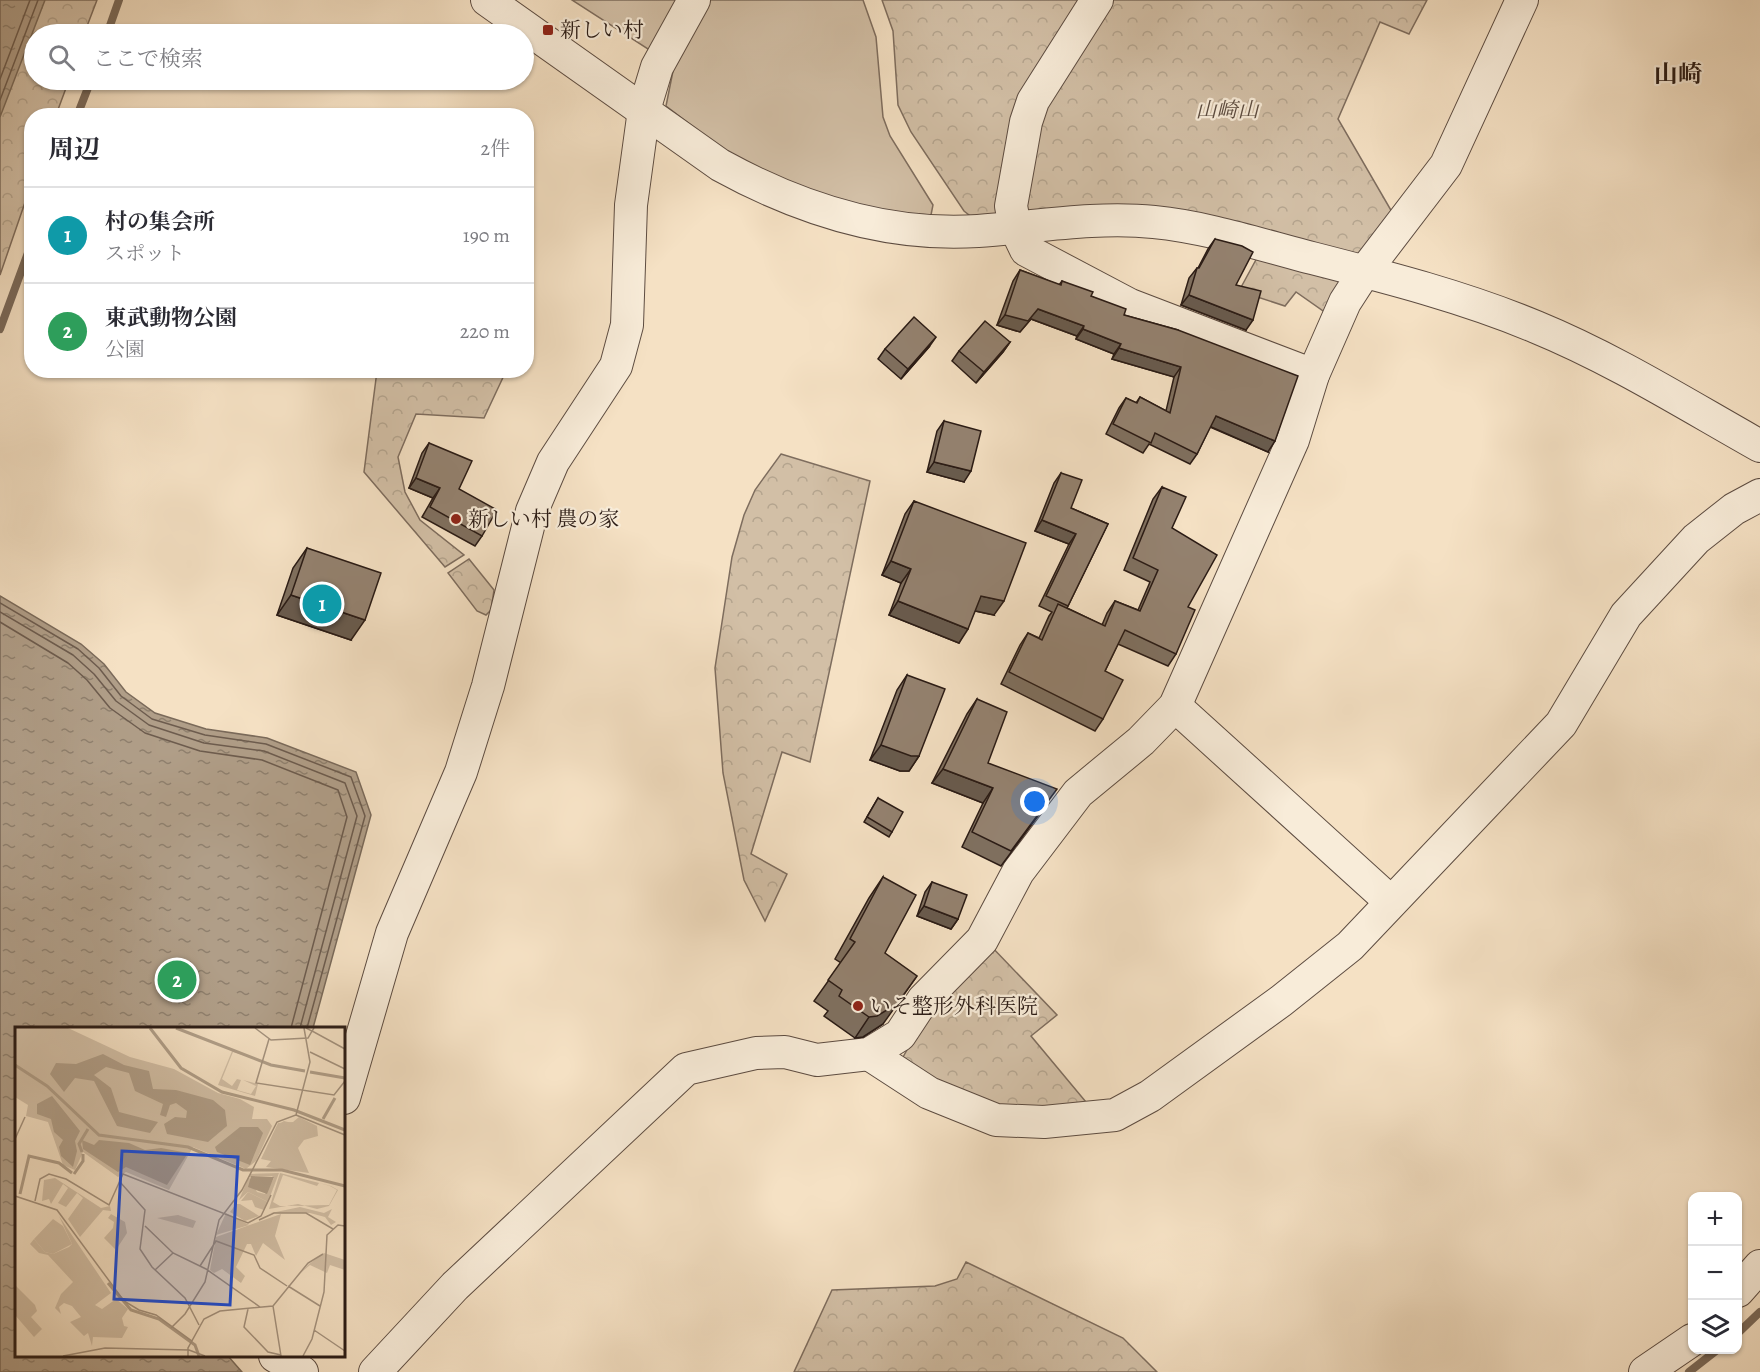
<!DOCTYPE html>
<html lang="ja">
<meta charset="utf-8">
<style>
body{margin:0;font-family:Alegreya,"Noto Serif JP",serif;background:#f2f2f3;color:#2b2b33}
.controls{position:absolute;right:18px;bottom:18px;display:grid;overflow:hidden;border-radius:12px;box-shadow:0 2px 4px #0004}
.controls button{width:54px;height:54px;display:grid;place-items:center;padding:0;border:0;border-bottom:2px solid #e1e1e2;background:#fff;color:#2b2b33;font:30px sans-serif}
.you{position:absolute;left:1035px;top:802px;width:21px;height:21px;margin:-15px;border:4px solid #fff;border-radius:50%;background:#1a73e8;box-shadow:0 0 0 9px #1a73e833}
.badge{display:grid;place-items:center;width:39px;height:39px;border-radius:50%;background:#8f2418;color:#fff;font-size:20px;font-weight:700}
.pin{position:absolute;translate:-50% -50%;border:3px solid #fff;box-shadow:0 2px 6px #0006}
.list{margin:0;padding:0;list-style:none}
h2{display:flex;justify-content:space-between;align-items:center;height:78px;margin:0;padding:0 24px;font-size:26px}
h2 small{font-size:20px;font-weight:400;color:#7c7c81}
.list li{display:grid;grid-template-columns:39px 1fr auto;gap:18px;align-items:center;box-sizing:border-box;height:96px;padding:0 24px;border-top:2px solid #e1e1e2}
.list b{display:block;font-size:22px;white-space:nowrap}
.list p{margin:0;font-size:20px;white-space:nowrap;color:#7c7c81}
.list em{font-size:20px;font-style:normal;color:#7c7c81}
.icon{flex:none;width:33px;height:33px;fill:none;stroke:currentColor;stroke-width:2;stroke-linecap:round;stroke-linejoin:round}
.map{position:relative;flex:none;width:1760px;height:1372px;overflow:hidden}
.search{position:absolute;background:#fff;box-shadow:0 2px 4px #0004;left:24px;top:24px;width:510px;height:66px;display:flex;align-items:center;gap:15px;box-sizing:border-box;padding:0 21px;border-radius:33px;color:#7c7c81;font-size:22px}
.panel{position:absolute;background:#fff;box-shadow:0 2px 4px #0004;left:24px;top:108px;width:510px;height:270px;border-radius:24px}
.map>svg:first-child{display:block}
.grass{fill:#d2bfa6;stroke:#7e6d5e;stroke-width:1.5}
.forest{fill:url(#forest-crowns);stroke:#7e6d5e;stroke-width:1.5}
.water{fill:url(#water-ripples);stroke:#7a6a5a;stroke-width:1.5}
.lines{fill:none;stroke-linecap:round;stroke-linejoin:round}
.shore{stroke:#6d5c4e;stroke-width:1.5}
.stream{stroke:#7a6a5a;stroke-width:8}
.minor-casing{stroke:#5d4c41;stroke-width:34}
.minor{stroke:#f8ecd9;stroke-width:32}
.wall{fill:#7f7060;stroke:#2a1b15;stroke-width:1.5}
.shaded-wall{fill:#685b4e;stroke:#2a1b15;stroke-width:1.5}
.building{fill:#948270;stroke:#2a1b15;stroke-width:1.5}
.poi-dot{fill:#8f2418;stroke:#f8ecd9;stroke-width:2}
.labels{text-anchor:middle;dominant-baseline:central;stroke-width:4.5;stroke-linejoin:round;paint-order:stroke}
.poi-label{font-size:21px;fill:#2a1b15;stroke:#f8ecd9;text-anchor:start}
.park-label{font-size:21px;font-style:italic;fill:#5c4c40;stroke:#f8ecd9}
.quarter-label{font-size:24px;font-weight:bold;fill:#2a1b15;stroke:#f8ecd9}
.inset-river{fill:none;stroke:#b09e88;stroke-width:3}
.inset-road{fill:none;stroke:#a4927e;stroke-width:1.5}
.view{fill:#1d4ed8;fill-opacity:0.15;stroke:#1d4ed8;stroke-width:3}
.inset-edge{fill:none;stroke:#2a1b15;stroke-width:3}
</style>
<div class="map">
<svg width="1760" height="1372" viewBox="0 0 1760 1372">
<defs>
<pattern id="forest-crowns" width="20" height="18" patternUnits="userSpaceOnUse" patternTransform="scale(1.5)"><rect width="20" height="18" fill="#d2bfa6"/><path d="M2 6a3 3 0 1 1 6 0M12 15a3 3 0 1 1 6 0" fill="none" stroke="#b4a48e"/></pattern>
<pattern id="water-ripples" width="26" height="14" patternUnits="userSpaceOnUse" patternTransform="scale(1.5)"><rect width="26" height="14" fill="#b09e88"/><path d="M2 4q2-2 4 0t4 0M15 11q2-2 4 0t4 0" fill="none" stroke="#8f806e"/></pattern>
</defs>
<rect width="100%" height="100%" fill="#f5e1c4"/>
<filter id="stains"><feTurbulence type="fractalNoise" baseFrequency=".00333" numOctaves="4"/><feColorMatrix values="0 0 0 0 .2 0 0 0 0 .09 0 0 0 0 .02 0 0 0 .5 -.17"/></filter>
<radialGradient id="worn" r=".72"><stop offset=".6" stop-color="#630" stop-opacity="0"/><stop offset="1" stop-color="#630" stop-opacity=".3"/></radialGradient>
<g class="grass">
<polygon points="572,0 679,0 651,51"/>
<path d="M708,0h155l13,37 7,80 7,19 43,69 -2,10c-65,-2 -152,-29 -207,-65 -20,-14 -39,-30 -58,-44l9,-45z"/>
</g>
<g class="forest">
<polygon points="0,0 97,0 84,34 34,34 34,80 69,80 56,115 32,116 31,185 0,275"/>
<polygon points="882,0 1427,0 1409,34 1380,22 1338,119 1392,212 1358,257 1224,221 978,222 964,211 911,132 898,105 893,31"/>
<polygon points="1258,256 1339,276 1342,285 1329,315 1296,292 1285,306 1239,291"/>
<polygon points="377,371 506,371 484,418 416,414 398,457 405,492 420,520 464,555 445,567 364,472"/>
<polygon points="781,454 870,481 810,762 782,752 751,854 787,874 765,921 744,880 723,773 715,668 732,557 744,515 755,490"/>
<polygon points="469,559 494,590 491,610 486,615 477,611 448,573"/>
<polygon points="989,944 1057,1015 1031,1036 1091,1108 1000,1110 934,1085 901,1061 934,999"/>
<polygon points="966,1262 1123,1338 1157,1372 794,1372 832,1290 935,1286 957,1279"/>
</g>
<g class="water">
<polygon points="0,0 45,0 0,117"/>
<polygon points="0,596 81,644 104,664 126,692 155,713 206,729 267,738 356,772 371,815 313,1028 16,1028 16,1356 228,1356 242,1372 0,1372"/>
</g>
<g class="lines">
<g class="shore">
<polyline points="0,79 30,0"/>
<polyline points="0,100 38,0"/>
<polyline points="0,603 78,649 99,668 121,696 152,719 205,735 266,744 351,777 365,816 307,1028"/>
<polyline points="0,612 73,655 94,674 116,701 149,725 204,743 264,751 345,783 357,816 300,1028"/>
<polyline points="0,622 68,663 87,680 110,708 145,733 200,751 262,760 338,790 347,817 291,1028"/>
</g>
<g class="stream">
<polyline points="107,34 119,0"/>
<polyline points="77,116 91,80"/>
<polyline points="0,329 32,242"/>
<polyline points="1738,1333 1760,1312"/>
<polyline points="1689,1372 1717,1350"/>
</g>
<defs>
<g id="minor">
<path d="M487,0l233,165c80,44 166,72 258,66 57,-4 118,-15 176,-9 51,5 101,21 150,34 78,20 158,40 232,71 78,32 151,78 224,119"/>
<polyline points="1097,0 1033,101 1026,122 1011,206 1015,227 1026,250 1130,305 1313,375"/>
<polyline points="1175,706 1391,902"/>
<polyline points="869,1054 929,1093 996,1120 1044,1122 1115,1115 1150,1096 1281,1001 1350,946 1561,724 1626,615 1696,539 1734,509 1760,495"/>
<polyline points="344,1098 392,933 461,772 488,686 532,511 553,462 616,366 627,325 631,205 644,110 657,67 694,0"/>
<polyline points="1738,1291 1760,1266"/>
<polyline points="275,1356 302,1372"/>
<polyline points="375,1372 455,1286 686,1069 756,1053 785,1052 817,1060 869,1054 900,1035 923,1000 982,940 1018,872 1078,793 1141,741 1175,706 1293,440 1313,375 1345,302 1365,271 1446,165 1522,0"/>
<polyline points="1645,1372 1692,1340"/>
</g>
</defs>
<use href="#minor" class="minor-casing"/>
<use href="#minor" class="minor"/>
</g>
<g class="wall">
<polygon points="1215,239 1236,285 1246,330 1181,305 1189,278 1197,268 1198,268 1208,249"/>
<polygon points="1020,270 1059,285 1062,281 1091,296 1124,315 1178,330 1268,452 1210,427 1197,454 1190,464 1149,444 1143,453 1106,434 1119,408 1126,398 1136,403 1140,397 1166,411 1174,377 1112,359 1114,354 1076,339 1077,336 1031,319 1020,332 997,325 1013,281"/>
<polygon points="1010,342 1003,352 976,383 952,361 959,351"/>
<polygon points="929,347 901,379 878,359 885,349"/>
<polygon points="944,421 964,482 927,472 937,431"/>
<polygon points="429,443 459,489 482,536 475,546 422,517 433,498 409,488 422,453"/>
<polygon points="1061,473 1071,508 1108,524 1067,608 1102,625 1107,613 1115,601 1138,610 1150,582 1124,570 1153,499 1162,487 1172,528 1188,607 1176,654 1168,666 1118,644 1105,671 1103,719 1095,731 1001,684 1020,645 1028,633 1039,638 1049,616 1052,612 1039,606 1069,544 1035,531 1054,483"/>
<polygon points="914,501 994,615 975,611 959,643 889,615 901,583 882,575 905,514"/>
<polygon points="307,548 351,640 277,615 293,568"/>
<polygon points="907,675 919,756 909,771 900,771 870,760 897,690"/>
<polygon points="977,699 988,763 1047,804 1001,866 962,847 983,803 932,783 967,714"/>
<polygon points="878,798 892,832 889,837 864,822"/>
<polygon points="883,877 885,953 883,1024 863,1037 855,1038 824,1016 828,1011 814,1001 841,963 835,959 869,898"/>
<polygon points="932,882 958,919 951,929 917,916 925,892"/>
</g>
<g class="shaded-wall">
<polygon points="1189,295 1253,320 1246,330 1181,305"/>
<polygon points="1038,309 1084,326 1077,336 1031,319 1020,332 997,325 1005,315"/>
<polygon points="1083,329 1121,344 1114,354 1076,339"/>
<polygon points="936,337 929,347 901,379 908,369"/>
<polygon points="1010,342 1003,352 976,383 984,372"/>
<polygon points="1119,348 1181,367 1174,377 1112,359"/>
<polygon points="1216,416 1275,441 1268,452 1209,426"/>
<polygon points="934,462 971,471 964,482 927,472"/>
<polygon points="416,478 440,488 433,498 409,488"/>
<polygon points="1042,520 1076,534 1069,544 1035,531"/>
<polygon points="891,561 911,569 901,583 882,575"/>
<polygon points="291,595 365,620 351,640 277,615"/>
<polygon points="981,596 1004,601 994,615 971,610"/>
<polygon points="898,601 968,629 959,643 889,615"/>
<polygon points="881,745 919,756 909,771 900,771 870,760"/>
<polygon points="943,769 993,788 983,803 932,783"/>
<polygon points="924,906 958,919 951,929 917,916"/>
<polygon points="917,976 883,1024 863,1037 855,1038 869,1017"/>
</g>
<g class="building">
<polygon points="1215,239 1242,246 1253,252 1236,285 1261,291 1253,320 1189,295 1197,268 1199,268"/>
<polygon points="1020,270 1061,285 1062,281 1093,292 1091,296 1126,309 1124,315 1178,330 1298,376 1275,441 1216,416 1197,454 1155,433 1151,443 1113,424 1126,398 1137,403 1140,397 1170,413 1181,367 1119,348 1121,344 1083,329 1084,326 1038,309 1028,321 1005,315"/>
<polygon points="914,317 936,337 908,369 885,349"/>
<polygon points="985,321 1010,342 984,372 959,351"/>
<polygon points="944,421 981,431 971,471 934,462"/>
<polygon points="429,443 472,461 459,489 497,510 482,536 430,507 440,488 416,478"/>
<polygon points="1061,473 1082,480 1071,508 1108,524 1068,606 1046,596 1076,534 1042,520"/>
<polygon points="1162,487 1186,497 1172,528 1217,555 1188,607 1195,610 1176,654 1125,630 1105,671 1123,680 1103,719 1009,672 1028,633 1042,640 1058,604 1105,626 1115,601 1140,611 1158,570 1133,558"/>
<polygon points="914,501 1026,543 1004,601 981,596 968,629 898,601 911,569 891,561"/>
<polygon points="307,548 381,573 365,620 291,595"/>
<polygon points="907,675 945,689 919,756 911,756 881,745"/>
<polygon points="977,699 1007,712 988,763 1057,789 1011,851 972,832 993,788 943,769"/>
<polygon points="878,798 903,812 892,832 867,817"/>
<polygon points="883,877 916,895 885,953 917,976 897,1004 877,1016 869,1017 839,996 842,990 828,980 855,942 850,939"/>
<polygon points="932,882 967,895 958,919 924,906"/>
</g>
<g class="poi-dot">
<rect x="542" y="24" width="12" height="12" rx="3"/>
<circle cx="456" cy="519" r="6"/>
<circle cx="858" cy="1006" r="6"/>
</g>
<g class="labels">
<g class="poi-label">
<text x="560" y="30">新しい村</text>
<text x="468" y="519">新しい村 農の家</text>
<text x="870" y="1006">いそ整形外科医院</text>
</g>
<g class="park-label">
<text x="1227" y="110">山崎山</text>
</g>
<g class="quarter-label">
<text x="1678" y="74">山崎</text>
</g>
</g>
<g transform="translate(15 1027)">
<rect width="330" height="330" fill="#f5e1c4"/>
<path d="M192,12l55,22 -29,-9 -11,27 10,7 5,-7 4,1 -4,10 14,4 5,-8 -13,-6 15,4 -3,12 -37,-11 14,-34zM284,90l18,9 1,10 -14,4 -6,8 11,25 -43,-6 5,-6 -10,-2 17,-36 15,-1zM265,146l51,13 7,4 -9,16 -12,3 -19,-5 -29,5zM268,148l34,11 2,-3 11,3 7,4 -8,15 -49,1 -7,-4zM233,165l20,10 -4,8 -9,-3 -3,-7 -11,1zM221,177h4l19,12 -14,5 -15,-9zM211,186l23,12 -33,10zM38,192l10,7 9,18 -19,10 -8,-2 -11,-13zM0,258l20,20 2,6 -6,6 11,12 -8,8 -19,-22z" fill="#d2bfa6" fill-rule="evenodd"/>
<path d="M0,1h53l62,29 44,12 44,24 22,6 14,8 -2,12h15l5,7 -16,35 -10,8 -53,-22 -24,43 -43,-18 -8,5 -35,-25 -8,18 -12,-5 -15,-43 -22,-6 2,-11 -13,-8zM269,94l8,2 -16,28 -9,-4 12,-23zM264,146l-11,29 -20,-10 -9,8 11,-26zM234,150l23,-1 2,2 -9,16 -8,-2zM40,151l46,30 9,-2 1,5 -8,-1 -23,27 -12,-18 15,-21 -6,-5 -11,14 -8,-4 10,-15 -5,-4 -12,20 -2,-5 -7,2 2,-21zM327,162l-14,28 8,5 -5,3 -6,-8 -15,-4h-39l29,-6 24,6 8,-4zM96,187l14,8 2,11 -11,17 -12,-12 9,-10 1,-6 -6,-4zM266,187l-6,22 10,24 -22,-17 -7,13 -5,-12h-4l-11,23 9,9 -4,7 -19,-14 -8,4 -4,-3 6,-33zM163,188l18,6 -3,7 -36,-10zM44,189l52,77 -16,12 7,4 14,-10 12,10 -6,9 2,8 4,1 -6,11 -29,-1 -1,9 -4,-13 -4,3 -14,-14 11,-5 -9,-11 -8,-3 -5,4 2,7 -6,-6 6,-14 12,-12 -25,-27 -9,-2 -9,-9 4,-5 11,13 8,2 16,-7 3,-3zM309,226l21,7v10l-15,-5 -3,8 -17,-8 -13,11 12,-12z" fill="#d2bfa6" fill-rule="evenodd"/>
<path d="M0,1h32l-10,39h-8l-14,-13z" fill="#d2bfa6"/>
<path d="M88,27l21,11 25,6 4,18 23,1 37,10 12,10 2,16 -19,16 -41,-8 -3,-10 11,-7 11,1 1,-7 -11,-8 -6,2 -4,12 -6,-2 3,-11 -28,-13 -6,-18 -23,-6 -12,8 17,13 8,24 39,10 -8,11 -33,-7 -23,-45 -19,-3 -11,14 -14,-18 6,-11 20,1zM37,69l28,35 -5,10 2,10 -4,16 -12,-11 -2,-9 4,-7 -9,-8 -3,-13 -14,-5v-10zM225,100h18l5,6 -13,32 -33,-13 -2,-5zM67,113l12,5 5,-5 30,3 16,7 16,-2 27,5 -21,32 -41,-18 -8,5 -35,-23zM236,149l23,1 -7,17 -19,-7z" fill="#b09e88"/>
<path class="inset-river" d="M135,1l31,40 41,24 72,18 51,20M161,1l95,37 34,6M0,38l32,21 52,49 89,12 55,23h39l63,16M295,45l35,6M308,92l12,-21M67,125l-3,-8 9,-15M59,147l9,-13v-7M5,167l9,-38 30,7 13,10M93,256l23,27 28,9 36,26 4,11"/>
<path class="inset-road" d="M240,1l16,12 37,-2 4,-7 -6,-3M299,1l-2,3 33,18M254,12l-13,44 78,12 11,-14M295,25l35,17M281,88l49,20M0,112l10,-22M105,155l25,28 -5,39 12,18 33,31 14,27M0,169l42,14 67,91 15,9 17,5 36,26M20,174l5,-22 9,-5 17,5 43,26 14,-31 125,49 13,-7 10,-21M244,193l15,-7h32l27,16M130,199l28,27 33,16 54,38M185,239l16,-25 38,14 6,13 27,18M140,243l18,-17M273,259l32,20M258,279l8,50M233,282l-4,18 24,25 13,3M156,301l14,-14 20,-32 14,-62 23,-30 35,-68 19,-7 14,-53 -6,-34M299,303l31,21M48,329l42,-8 84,2 16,6M173,329v-8l16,-29 16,-8 53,-5 35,-43 15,-9M288,329l9,-17 12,-47 3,-57 11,-10 7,1"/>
<path class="view" d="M107,124l116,6 -8,148 -116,-6z"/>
<rect width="330" height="330" class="inset-edge"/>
</g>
<rect width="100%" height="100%" filter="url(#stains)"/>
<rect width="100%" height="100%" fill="url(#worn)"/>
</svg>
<div class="controls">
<button>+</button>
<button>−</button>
<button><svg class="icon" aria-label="layers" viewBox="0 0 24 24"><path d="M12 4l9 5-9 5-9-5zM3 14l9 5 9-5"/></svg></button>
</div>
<div class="you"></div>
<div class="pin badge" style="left:322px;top:604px;background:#0f9aa8">1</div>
<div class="pin badge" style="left:177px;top:980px;background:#2e9e5b">2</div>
<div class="search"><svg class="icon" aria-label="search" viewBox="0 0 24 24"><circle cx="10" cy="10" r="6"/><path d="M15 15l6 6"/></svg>ここで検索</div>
<section class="panel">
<h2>周辺<small>2件</small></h2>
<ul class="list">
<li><span class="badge" style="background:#0f9aa8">1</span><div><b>村の集会所</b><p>スポット</p></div><em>190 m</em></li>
<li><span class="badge" style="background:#2e9e5b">2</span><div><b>東武動物公園</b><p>公園</p></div><em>220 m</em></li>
</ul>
</section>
</div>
